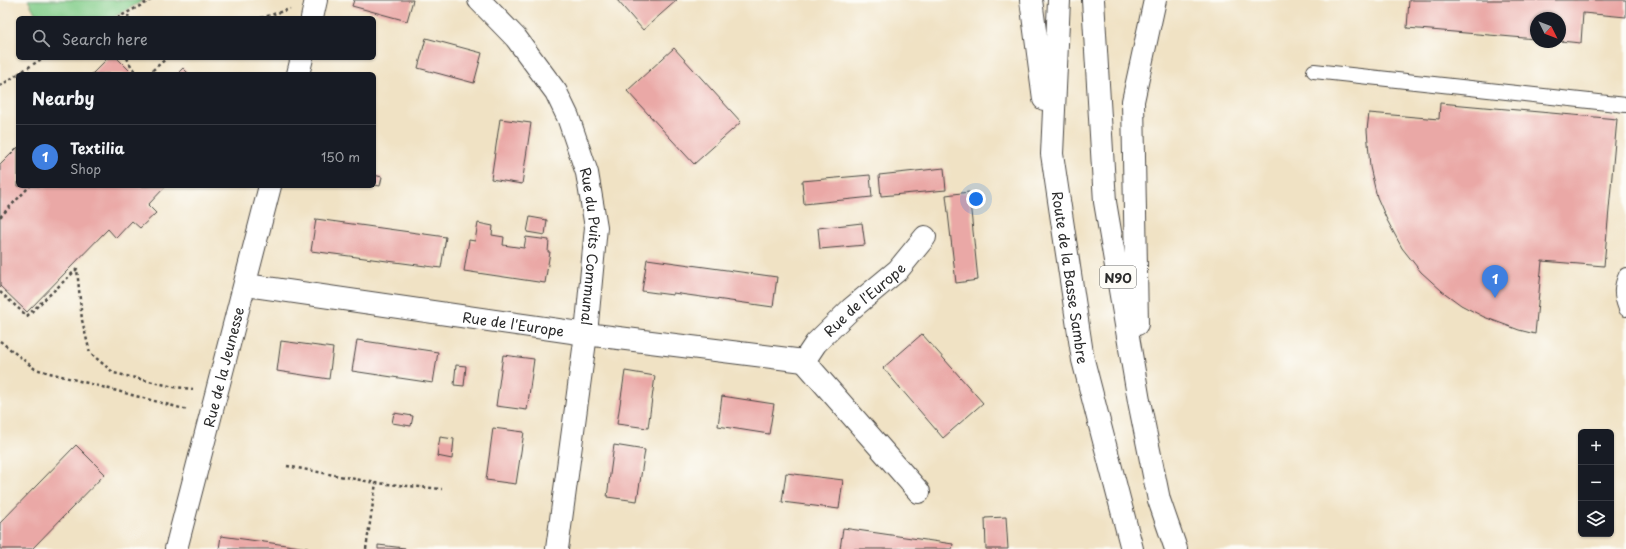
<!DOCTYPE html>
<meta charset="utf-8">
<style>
body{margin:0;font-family:"Playpen Sans",sans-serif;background:#242831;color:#f1f3f6}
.controls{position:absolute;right:12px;bottom:12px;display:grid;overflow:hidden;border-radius:6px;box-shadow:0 1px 3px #0004}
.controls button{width:36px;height:36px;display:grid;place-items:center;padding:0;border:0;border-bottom:1px solid #363941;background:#171b24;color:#f1f3f6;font:20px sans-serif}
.compass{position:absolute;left:1530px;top:12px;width:36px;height:36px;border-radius:50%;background:#171b24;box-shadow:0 1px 3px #0004;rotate:132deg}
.you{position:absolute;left:976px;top:199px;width:14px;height:14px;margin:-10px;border:3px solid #fff;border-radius:50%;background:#1a73e8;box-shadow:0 0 0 6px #1a73e833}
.badge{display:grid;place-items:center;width:26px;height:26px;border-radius:50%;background:#ea580c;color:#fff;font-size:13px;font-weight:700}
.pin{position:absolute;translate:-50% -33px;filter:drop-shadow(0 1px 2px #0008)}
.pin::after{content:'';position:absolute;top:21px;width:14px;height:12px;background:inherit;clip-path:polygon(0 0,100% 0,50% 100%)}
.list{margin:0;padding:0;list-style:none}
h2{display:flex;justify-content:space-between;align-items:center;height:52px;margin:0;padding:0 16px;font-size:17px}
h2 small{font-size:13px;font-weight:400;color:#9ea1a6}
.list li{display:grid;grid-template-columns:26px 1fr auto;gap:12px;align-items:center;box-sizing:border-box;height:64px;padding:0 16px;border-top:1px solid #363941}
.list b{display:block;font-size:15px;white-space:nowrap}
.list p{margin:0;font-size:13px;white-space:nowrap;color:#9ea1a6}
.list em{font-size:13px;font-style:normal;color:#9ea1a6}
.icon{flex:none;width:22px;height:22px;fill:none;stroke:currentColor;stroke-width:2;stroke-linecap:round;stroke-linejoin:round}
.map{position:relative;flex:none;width:1626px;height:549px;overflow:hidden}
.search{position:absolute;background:#171b24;box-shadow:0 1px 3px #0004;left:16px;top:16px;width:360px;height:44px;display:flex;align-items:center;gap:10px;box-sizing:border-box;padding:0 14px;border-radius:6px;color:#9ea1a6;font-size:15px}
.panel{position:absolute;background:#171b24;box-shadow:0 1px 3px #0004;left:16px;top:72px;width:360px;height:116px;border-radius:6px}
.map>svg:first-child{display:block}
.green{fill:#84ce8b;stroke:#587c5b}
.building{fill:#eaa8a6}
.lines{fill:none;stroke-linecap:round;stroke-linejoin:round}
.lane-casing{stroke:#494642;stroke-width:16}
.street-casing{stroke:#494642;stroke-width:24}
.highway-casing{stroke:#494642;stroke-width:24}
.path{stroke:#494642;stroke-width:2.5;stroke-dasharray:3 3;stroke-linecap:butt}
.lane{stroke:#fff;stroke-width:14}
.street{stroke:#fff;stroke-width:22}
.highway{stroke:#fff;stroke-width:22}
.labels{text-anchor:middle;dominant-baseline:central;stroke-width:3.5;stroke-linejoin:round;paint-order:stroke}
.shield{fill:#fdfcf7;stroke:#6a6a68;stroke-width:1}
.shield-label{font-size:13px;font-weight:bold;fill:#2b2b2b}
.street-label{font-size:14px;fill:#2b2b2b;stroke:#fdfcf7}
</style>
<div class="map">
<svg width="1626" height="549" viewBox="0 0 1626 549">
<rect width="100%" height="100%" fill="#fdfcf7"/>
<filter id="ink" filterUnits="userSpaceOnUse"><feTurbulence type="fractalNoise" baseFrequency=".025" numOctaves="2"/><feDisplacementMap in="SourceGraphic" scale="8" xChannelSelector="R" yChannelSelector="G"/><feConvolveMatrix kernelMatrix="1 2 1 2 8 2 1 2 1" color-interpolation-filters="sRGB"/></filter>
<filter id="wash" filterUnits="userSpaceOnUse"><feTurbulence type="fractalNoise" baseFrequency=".012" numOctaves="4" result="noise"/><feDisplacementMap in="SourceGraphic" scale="16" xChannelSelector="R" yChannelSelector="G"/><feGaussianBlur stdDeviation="0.9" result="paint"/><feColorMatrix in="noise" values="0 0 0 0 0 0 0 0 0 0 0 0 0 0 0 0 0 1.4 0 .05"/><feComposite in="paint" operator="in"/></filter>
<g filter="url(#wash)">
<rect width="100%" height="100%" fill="#f0e2c4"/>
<polygon class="green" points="28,0 144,0 112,18 38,18"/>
<g id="blocks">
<g class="building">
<polygon points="354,0 413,0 407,21 352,6"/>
<polygon points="617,0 677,0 643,30"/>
<polygon points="1409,0 1626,0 1626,17 1583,13 1581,43 1560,41 1560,18 1536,18 1536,39 1407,28"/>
<polygon points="426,38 482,53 474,83 418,68"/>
<polygon points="674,48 741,122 694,164 627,91"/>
<polygon points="108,58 117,58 133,74 92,74"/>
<polygon points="183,68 189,74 177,74"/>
<polygon points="1440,103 1617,119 1604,266 1542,261 1535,334 1519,330 1484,317 1461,305 1442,291 1421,272 1402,248 1387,220 1377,197 1370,167 1367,130 1369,113 1439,119"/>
<polygon points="500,119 531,123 522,184 491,179"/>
<polygon points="18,147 18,186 166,186 148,205 156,213 140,228 132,221 116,238 108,229 27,312 0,286 0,165"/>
<polygon points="944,168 946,190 881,196 879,175"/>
<polygon points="374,175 382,177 380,186 374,185"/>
<polygon points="870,175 872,197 804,204 802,181"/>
<polygon points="969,192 978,280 956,283 946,195"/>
<polygon points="530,217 547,220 545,235 527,232"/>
<polygon points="316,219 446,237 441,268 311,251"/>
<polygon points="478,223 493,226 492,235 504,237 503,245 524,248 526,237 549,240 548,252 550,252 545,283 464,271 469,240 475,241"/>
<polygon points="862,223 865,245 820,249 818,228"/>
<polygon points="647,259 777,277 773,307 673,293 673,295 642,291"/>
<polygon points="922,334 983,403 943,438 883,368"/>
<polygon points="357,340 438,352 433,383 352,371"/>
<polygon points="281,341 333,348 329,379 277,371"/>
<polygon points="503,355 534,359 527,410 496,406"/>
<polygon points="456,365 466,366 464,386 454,385"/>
<polygon points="625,371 655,376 648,428 617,424"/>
<polygon points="722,396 774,404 769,434 718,426"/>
<polygon points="394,413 413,416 411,426 392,423"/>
<polygon points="493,428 524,432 516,484 486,480"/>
<polygon points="440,437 454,439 452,459 437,456"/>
<polygon points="76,445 105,474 32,549 0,549 0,523"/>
<polygon points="614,445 645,450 637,501 607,497"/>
<polygon points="786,473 843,480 839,509 782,502"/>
<polygon points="1006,517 1008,549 986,549 985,518"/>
<polygon points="843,528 953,544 952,549 840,549"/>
<polygon points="221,536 308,548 308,549 219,549"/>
<polygon points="378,545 405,548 405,549 378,549"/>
</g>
</g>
</g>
<g filter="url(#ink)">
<use href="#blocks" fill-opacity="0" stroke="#494642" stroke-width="1"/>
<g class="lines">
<defs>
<g id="lane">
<polyline points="1314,71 1626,105"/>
<path d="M1626,275c-6,13 -5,21 0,34"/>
</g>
<g id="street">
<path id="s1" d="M479,0l37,38 40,54 12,25 19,56 9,54 -10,107 -29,215"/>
<polyline points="312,18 316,0"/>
<polyline points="298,74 302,58"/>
<path id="s2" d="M246,285l340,49 218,27"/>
<path id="s3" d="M919,492l-115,-131 12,-18 35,-34 47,-39 27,-33"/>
<path id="s4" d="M176,549l94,-363"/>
</g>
<g id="highway">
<polyline points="1031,0 1044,99"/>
<path id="s5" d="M1059,0l-7,154 31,206 49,189"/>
<polyline points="1093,0 1105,202 1139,401 1159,500 1176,549"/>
<polyline points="1137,324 1133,101 1155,0"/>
</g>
</defs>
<use href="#lane" class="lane-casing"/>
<use href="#street" class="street-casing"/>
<use href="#highway" class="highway-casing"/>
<g class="path">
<polyline points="117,18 151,0"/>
<polyline points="128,18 129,12"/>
<polyline points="261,18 290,9"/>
<polyline points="127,58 132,68 140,74"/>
<polyline points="18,74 43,58"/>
<polyline points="148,74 167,58"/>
<polyline points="0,86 18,74"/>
<polyline points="0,217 30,186"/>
<polyline points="0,292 27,316 77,269 82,320 90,353 114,373 174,387 193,389"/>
<polyline points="0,341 35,369 188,410"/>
<polyline points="287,466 376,483 442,489"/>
<polyline points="366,549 376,483"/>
</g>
<use href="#lane" class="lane"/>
<use href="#street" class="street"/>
<use href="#highway" class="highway"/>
</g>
</g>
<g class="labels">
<rect class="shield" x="1100" y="266" width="36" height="22" rx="3"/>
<g class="shield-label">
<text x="1118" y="277">N90</text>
</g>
<g class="street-label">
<text stroke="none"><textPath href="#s1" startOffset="281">Rue du Puits Communal</textPath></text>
<text stroke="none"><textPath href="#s5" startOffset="279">Route de la Basse Sambre</textPath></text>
<text stroke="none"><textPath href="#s3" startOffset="261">Rue de l'Europe</textPath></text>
<text stroke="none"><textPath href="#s2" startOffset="270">Rue de l'Europe</textPath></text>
<text stroke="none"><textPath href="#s4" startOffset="188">Rue de la Jeunesse</textPath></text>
</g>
</g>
</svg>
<div class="controls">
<button>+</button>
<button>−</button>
<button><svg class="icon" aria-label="layers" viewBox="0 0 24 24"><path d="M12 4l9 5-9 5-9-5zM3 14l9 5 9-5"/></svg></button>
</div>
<svg class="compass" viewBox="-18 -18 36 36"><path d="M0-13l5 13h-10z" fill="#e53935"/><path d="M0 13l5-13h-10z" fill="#9ea1a6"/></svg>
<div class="you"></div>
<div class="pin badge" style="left:1495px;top:298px;background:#3f7fe0">1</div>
<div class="search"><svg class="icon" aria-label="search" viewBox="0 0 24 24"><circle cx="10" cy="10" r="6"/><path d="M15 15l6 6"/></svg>Search here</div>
<section class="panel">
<h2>Nearby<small></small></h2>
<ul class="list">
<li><span class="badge" style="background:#3f7fe0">1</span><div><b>Textilia</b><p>Shop</p></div><em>150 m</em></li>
</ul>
</section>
</div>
